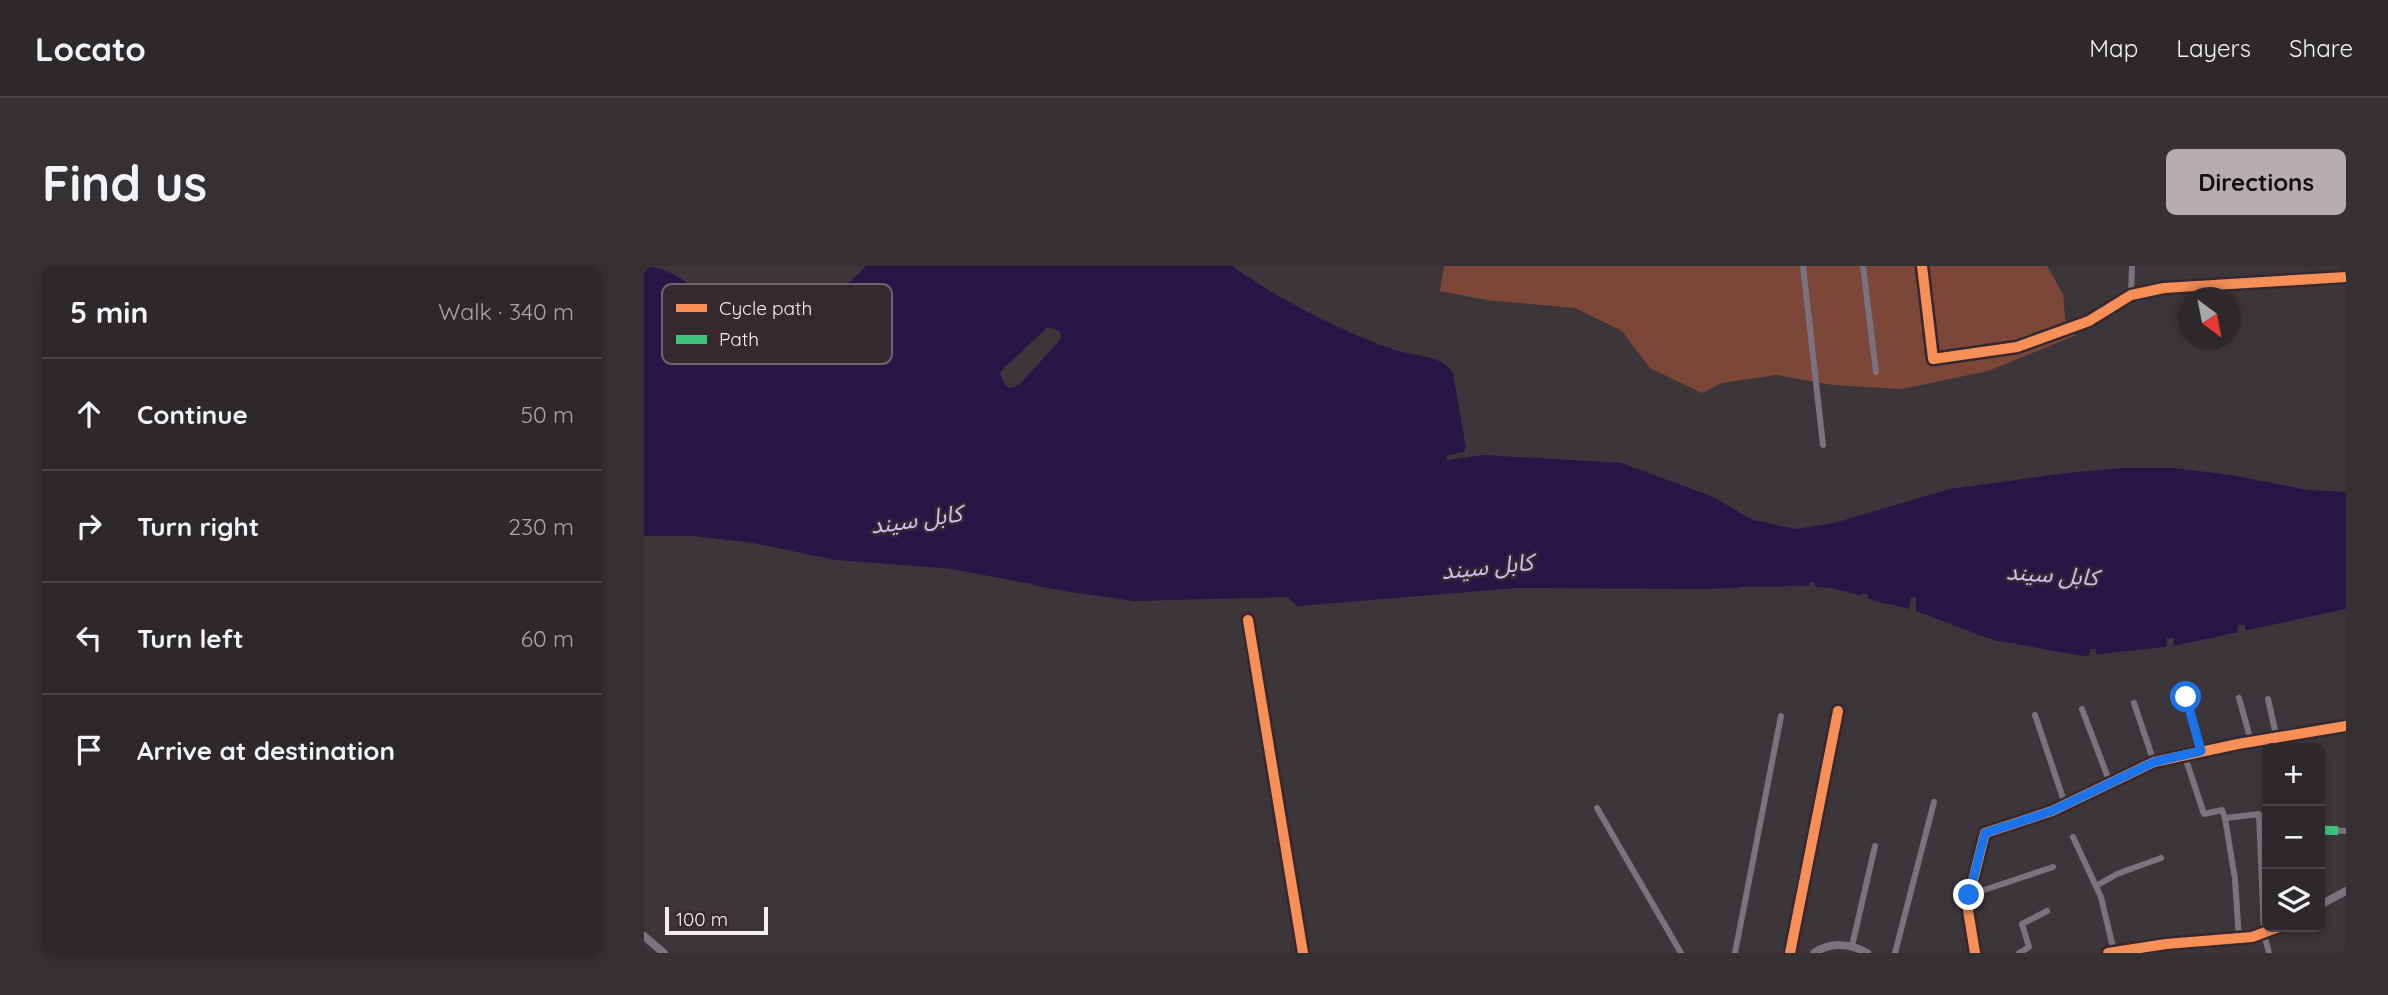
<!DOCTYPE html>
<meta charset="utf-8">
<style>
body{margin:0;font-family:Quicksand,"Noto Sans Arabic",sans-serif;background:#353033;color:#f1f3f6}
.controls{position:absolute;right:21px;bottom:21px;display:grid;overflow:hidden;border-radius:10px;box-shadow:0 4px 10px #0003}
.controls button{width:63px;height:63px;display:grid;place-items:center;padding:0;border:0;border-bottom:2px solid #484447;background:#2d282b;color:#f1f3f6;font:35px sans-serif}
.compass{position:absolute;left:1534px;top:21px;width:63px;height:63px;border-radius:50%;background:#2d282b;box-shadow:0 4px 10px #0003;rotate:148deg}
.scale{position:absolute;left:21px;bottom:18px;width:103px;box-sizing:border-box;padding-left:7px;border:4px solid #f7eef3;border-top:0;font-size:19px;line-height:24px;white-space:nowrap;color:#f7eef3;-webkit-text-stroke:5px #35282f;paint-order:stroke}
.stop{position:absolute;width:21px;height:21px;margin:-16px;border:5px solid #1a73e8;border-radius:50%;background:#fff}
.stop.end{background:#1a73e8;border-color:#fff;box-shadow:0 2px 7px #0008}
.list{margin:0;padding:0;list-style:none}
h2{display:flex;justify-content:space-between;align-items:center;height:91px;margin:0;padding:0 28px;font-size:30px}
h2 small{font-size:23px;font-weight:400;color:#a7a6a9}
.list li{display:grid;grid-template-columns:46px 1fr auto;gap:21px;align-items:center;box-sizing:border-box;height:112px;padding:0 28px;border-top:2px solid #484447}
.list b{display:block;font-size:26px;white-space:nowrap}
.list em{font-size:23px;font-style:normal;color:#a7a6a9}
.icon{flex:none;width:38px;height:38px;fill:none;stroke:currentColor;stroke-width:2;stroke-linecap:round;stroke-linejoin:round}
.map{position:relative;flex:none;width:1702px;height:687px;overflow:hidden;border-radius:10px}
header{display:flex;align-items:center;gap:42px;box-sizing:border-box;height:98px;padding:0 35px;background:#2d282b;border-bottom:2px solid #484447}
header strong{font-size:33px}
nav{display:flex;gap:38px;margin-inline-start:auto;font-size:24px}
.intro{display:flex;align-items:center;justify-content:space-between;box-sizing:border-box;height:168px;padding:0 42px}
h1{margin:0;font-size:49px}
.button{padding:18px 32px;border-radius:10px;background:#b6adb2;color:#111;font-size:24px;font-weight:700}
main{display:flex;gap:42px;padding:0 42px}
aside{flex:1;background:#2d282b;border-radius:10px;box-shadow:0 4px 10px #0003}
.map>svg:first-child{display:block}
.green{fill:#7c4739}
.water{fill:#261646;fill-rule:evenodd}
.pier{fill:#3c3539}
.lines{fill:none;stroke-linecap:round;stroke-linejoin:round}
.minor{stroke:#7a737b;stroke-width:6}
.tertiary{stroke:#7a737b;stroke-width:8}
.quiet{stroke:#40c37c;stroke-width:9;stroke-dasharray:18 9;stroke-linecap:butt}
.cycleway-casing{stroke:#35282f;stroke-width:15}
.cycleway{stroke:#f78f57;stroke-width:10}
.route{stroke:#1a73e8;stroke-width:9}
.labels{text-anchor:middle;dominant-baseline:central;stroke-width:5;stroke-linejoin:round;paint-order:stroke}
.water-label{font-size:23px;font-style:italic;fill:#cac0f4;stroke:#35282f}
.key{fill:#35282f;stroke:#6f636a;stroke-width:2}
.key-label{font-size:19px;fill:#f7eef3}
</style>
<header>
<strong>Locato</strong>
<nav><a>Map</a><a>Layers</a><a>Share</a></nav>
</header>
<div class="intro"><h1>Find us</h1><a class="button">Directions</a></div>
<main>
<aside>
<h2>5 min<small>Walk · 340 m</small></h2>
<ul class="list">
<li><svg class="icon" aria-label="ahead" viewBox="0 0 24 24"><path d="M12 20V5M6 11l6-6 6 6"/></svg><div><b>Continue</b></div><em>50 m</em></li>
<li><svg class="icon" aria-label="right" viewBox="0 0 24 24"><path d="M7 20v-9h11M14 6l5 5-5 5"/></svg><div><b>Turn right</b></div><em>230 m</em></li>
<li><svg class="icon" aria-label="left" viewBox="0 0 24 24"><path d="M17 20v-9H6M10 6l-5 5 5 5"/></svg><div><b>Turn left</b></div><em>60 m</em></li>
<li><svg class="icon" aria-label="arrive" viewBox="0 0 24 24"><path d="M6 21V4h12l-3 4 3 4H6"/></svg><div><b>Arrive at destination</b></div></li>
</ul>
</aside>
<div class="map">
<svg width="1702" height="687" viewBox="0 0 1702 687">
<rect width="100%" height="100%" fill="#3c3539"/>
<polygon class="green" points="800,0 1403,0 1419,28 1422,62 1432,69 1344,105 1258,123 1189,119 1132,109 1078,117 1058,127 1006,102 978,65 931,42 842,34 796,25"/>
<path class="water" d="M0,0c32,0 58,33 88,41 16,4 85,-16 107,-20l12,-6 15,-15h366c47,34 109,65 163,84 20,7 47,4 58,23l13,75 -2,4 -18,4 1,4 37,-5 137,8 90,33 42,24 42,9 39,-6 116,-34 116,-16 58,-5h49l58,7 76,15 39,2v117l-173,37 -91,10 -89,-16 -78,-29 -36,-9 -31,-10 -39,-6 -106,3 -186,-1 -220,18 -10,-9 -153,4 -70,-10 -113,-22 -116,-9 -83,-17 -60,-7h-48zM404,61l11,4 2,5 -2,5 -40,44 -9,3 -5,-3 -5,-12 4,-5z"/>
<g class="pier">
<polygon points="0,270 48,270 108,277 191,294 307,303 388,318 386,321 306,307 191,297 108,281 48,273 0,273"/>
<polygon points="1167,316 1171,317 1171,321 1187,322 1217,330 1218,327 1224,329 1224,333 1235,336 1265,343 1267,332 1272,330 1272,345 1338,371 1364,378 1372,377 1376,381 1438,390 1445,390 1446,383 1452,383 1452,390 1490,386 1522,381 1523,372 1530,372 1529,380 1593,367 1594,359 1601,359 1601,365 1702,343 1702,346 1529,383 1438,394 1348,378 1270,348 1186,326 1096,324 1096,321 1164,320"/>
</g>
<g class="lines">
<g class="minor">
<polyline points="1159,0 1179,179"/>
<polyline points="1219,0 1232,106"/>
<polyline points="1278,0 1289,93 1373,81 1445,55 1487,29 1520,22 1702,11"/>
<polyline points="1487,29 1488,0"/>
<polyline points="604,354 659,687"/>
<polyline points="1542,431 1557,485"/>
<polyline points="1595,432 1607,475"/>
<polyline points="1624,433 1635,482"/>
<polyline points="1490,437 1510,496"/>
<polyline points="1438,443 1466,517"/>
<polyline points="1391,449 1421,538"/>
<polyline points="1540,488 1560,548 1578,544 1581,552 1615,548 1620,668 1625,687"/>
<polyline points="953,542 1037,687"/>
<polyline points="1581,552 1591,613 1595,673"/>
<polyline points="1676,564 1702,565"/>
<polyline points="1429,571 1457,631 1470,686"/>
<polyline points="1452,620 1473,608 1517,592"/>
<polyline points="1325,629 1409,601"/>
<polyline points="1208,680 1231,580"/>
<polyline points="1091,687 1137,450"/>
<polyline points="1146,687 1194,445"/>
<polyline points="1251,687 1290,536"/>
<polyline points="1331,687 1323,638 1341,567 1408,545 1510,496 1594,478 1702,460"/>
<polyline points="1375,687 1385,681 1378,658 1403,645"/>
</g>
<g class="tertiary">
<polyline points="1676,639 1702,625"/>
<polyline points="0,670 20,687"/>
<path d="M1170,687c16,-11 36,-10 53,0"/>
<polyline points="1464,687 1522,678 1608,671 1635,661"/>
</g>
<polyline class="quiet" points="1676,564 1702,565"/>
<defs>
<g id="cycleway">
<polyline points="1278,0 1289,93 1373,81 1445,55 1487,29 1520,22 1702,11"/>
<polyline points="604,354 659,687"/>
<polyline points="1146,687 1194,445"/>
<polyline points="1331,687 1323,638 1341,567 1408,545 1510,496 1594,478 1702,460"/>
<polyline points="1464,687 1522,678 1608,671 1635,661"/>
</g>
</defs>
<use href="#cycleway" class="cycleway-casing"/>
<use href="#cycleway" class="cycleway"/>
</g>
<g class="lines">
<polyline class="route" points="1325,629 1341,567 1408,545 1510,496 1557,485 1542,431"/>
</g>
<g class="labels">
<g class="water-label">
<text transform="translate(272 253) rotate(-8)">کابل سيند</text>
<text transform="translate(843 300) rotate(-6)">کابل سيند</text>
<text transform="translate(1408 308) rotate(4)">کابل سيند</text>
</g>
</g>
<rect x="18" y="18" width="230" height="80" rx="10" class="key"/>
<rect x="32" y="38" width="31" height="8" fill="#f78f57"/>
<rect x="32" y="69" width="31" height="9" fill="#40c37c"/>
<g class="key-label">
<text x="75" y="49">Cycle path</text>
<text x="75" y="80">Path</text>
</g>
</svg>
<div class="controls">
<button>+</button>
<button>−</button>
<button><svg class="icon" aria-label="layers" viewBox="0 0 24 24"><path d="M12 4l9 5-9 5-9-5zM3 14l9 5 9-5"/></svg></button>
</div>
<svg class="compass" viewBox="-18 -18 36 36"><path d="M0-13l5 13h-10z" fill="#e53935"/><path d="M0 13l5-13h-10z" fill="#a7a6a9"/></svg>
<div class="scale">100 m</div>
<div class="stop" style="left:1542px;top:431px"></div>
<div class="stop end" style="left:1325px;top:629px"></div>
</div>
</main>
